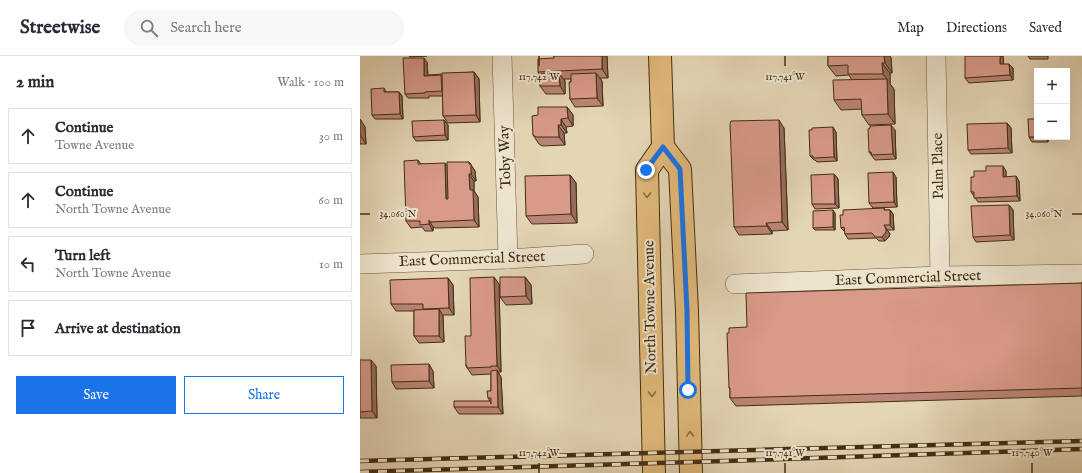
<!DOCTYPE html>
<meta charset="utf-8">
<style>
body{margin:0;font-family:"IM FELL English",serif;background:#f7f7f7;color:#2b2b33}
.controls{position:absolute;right:12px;top:12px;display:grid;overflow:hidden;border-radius:0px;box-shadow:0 4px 16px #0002}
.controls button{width:36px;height:36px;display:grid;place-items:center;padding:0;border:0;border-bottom:1px solid #e1e1e2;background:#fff;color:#2b2b33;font:20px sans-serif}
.stop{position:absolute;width:12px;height:12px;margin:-9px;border:3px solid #1a73e8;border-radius:50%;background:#fff}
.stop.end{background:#1a73e8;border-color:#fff;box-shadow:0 1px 4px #0008}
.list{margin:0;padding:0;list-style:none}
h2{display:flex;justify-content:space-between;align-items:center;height:52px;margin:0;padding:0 16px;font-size:17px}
h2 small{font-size:13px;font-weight:400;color:#7c7c81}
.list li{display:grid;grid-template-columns:26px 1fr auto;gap:12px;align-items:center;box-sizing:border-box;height:56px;margin:0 8px 8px;padding:0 8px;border:1px solid #e1e1e2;border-radius:0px}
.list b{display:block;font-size:15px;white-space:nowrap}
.list p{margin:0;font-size:13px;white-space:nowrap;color:#7c7c81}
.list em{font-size:13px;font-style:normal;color:#7c7c81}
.actions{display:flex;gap:8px;padding:12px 16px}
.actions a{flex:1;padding:9px 0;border:1px solid #1a73e8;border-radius:0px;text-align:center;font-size:14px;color:#1a73e8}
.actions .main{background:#1a73e8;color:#fff}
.icon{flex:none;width:22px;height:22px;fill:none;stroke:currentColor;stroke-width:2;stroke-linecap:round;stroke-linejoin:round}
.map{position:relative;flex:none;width:722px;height:417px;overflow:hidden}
header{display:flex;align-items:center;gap:24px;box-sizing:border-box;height:56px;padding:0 20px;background:#fff;border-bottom:1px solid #e1e1e2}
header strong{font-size:19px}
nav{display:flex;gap:22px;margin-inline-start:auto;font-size:14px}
.search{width:280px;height:36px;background:#f7f7f7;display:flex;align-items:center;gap:10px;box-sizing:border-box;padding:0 14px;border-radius:22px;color:#7c7c81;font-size:15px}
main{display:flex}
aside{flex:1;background:#fff}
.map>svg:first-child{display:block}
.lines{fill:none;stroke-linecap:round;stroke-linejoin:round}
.minor-casing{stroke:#6b583a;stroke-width:20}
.primary-casing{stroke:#432e11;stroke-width:24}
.minor{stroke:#ede4cf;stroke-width:19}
.primary{stroke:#e2ba7a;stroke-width:22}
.rail-casing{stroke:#432e11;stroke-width:4.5}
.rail{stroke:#ede4cf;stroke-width:3;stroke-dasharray:9;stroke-linecap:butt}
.wall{fill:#ba8476;stroke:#432e11}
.shaded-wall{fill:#976c60;stroke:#432e11}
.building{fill:#d89a89;stroke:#432e11}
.oneway{stroke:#8b6d40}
.route{stroke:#1a73e8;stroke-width:5}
.ticks{fill:none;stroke:#432e11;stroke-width:1.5}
.labels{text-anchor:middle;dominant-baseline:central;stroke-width:4;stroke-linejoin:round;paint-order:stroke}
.street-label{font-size:15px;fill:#432e11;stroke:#ede4cf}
.ticks-label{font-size:10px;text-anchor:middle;fill:#432e11;stroke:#ede4cf;stroke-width:4;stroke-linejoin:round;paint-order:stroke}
</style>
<header>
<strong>Streetwise</strong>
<div class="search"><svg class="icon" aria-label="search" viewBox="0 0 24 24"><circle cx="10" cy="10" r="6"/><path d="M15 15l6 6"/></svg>Search here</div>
<nav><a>Map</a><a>Directions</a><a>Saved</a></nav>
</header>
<main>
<aside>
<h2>2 min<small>Walk · 100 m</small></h2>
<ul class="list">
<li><svg class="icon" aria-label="ahead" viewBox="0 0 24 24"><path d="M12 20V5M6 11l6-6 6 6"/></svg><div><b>Continue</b><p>Towne Avenue</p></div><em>30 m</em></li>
<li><svg class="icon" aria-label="ahead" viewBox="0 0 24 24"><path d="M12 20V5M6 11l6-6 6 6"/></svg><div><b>Continue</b><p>North Towne Avenue</p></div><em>60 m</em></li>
<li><svg class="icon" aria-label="left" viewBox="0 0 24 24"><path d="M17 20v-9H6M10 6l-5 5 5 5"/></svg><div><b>Turn left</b><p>North Towne Avenue</p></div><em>10 m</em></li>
<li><svg class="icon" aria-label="arrive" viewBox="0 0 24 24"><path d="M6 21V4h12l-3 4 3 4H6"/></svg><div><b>Arrive at destination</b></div></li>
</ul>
<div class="actions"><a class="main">Save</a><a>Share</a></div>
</aside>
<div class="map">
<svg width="722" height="417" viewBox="0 0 722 417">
<rect width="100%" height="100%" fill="#e4d5b5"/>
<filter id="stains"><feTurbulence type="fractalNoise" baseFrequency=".005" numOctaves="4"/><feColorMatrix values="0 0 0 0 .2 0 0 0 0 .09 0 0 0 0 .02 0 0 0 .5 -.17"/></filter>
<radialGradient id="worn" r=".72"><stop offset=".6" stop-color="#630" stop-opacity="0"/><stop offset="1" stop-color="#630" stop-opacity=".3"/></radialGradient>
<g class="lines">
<defs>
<g id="minor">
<polyline points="142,0 148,203"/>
<polyline points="576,0 580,220"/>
<polyline points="0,208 148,203 224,198"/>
<polyline points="375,228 580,220 722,218"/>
</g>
<g id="primary">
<polyline points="300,0 303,91 320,113 327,255 331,417"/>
<polyline points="294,417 287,114 303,91"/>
</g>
</defs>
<use href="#minor" class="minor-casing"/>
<use href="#primary" class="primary-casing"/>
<use href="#minor" class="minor"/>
<use href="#primary" class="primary"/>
<defs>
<g id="rail">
<polyline points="0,405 722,385"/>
<polyline points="0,416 365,405 722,393"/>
</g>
</defs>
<use href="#rail" class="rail-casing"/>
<use href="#rail" class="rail"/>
</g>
<g class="wall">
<polygon points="49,0 67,0 50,1"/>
<polygon points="194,0 247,0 248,22 240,22 242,25 243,50 215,51 210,43 211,23 204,23 205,25 205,38 186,38 180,30 180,26 178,24 179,18 178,16 194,2"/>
<polygon points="468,0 530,0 531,2 532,17 530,17 530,28 534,33 535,68 509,69 502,59 502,53 481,54 474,44 492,24 489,19 476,20 468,10"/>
<polygon points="643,0 643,8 653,12 653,24 609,27 605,22"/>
<polygon points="668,0 688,0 688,3 670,3"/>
<polygon points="67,6 68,19 114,16 119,23 120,66 88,67 83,60 83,40 69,40 69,42 48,42 45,38"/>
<polygon points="24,32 26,36 39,36 42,40 43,63 15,63 12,59"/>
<polygon points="207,51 213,59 213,70 206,71 207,77 204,77 205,89 182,90 179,88 173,79 178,59"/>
<polygon points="0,63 5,71 6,88 0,88"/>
<polygon points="84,64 88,69 88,84 56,85 53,81"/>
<polygon points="647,67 651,72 652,97 611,98 608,94"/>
<polygon points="424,72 428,174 412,175 412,178 379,179 374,171"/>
<polygon points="535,74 536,103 515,104 509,96"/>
<polygon points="476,76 477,105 457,106 455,104 454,104 450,100"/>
<polygon points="669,81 688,81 688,86 672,86"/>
<polygon points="58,104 61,108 87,110 109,106 115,115 116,125 114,125 114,135 118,141 119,171 75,172 73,171 73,175 65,175 62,171 51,172 46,165"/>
<polygon points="646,115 646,121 659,125 660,145 618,146 611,136 614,121"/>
<polygon points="474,118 478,123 479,152 455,153 452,148"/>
<polygon points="210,119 216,127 217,167 172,168 166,160"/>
<polygon points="536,121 537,151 513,152 509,147"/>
<polygon points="649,149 653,154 654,184 616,186 613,181"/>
<polygon points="524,152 525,154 530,154 533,158 534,174 527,174 530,178 529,181 525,185 519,185 516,182 488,183 485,178 485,176 481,172"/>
<polygon points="475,157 475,174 455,174 453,172"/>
<polygon points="165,221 171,229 172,248 146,249 140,241"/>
<polygon points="88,222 93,229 94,259 83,259 83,260 84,286 59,287 54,280 54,255 36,255 31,248"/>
<polygon points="722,227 722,340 376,350 370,342 370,333 369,332 387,271"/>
<polygon points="139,228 141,316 138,316 141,321 143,358 99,358 94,351 130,345 128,342 131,335 131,318 112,319 106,310 111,280"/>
<polygon points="0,304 16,310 17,362 0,362"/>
<polygon points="73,315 74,332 36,333 32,326"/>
</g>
<g class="shaded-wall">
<polygon points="242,0 247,0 248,22 242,13"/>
<polygon points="524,0 530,0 531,2 532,17 525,7"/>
<polygon points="640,0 643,0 644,13 640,8"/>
<polygon points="64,2 67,6 68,24 64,20"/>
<polygon points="522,7 530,17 530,28 534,33 535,68 528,58 527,23 523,18"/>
<polygon points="649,8 653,12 653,24 650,19"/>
<polygon points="114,16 119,23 120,66 116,59"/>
<polygon points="199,17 205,25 205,38 200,30"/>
<polygon points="236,17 242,25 243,50 237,42"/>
<polygon points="39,36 42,40 43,63 40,58"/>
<polygon points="207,51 213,59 213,70 208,62"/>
<polygon points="0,63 5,71 6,88 0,79"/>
<polygon points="201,63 206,71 207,77 201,69"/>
<polygon points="84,64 88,69 88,84 85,79"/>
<polygon points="419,64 424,72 428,174 422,166"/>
<polygon points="647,67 651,72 652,97 648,92"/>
<polygon points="198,69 204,77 205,89 199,81"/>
<polygon points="531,69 535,74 536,103 533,98"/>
<polygon points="473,71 476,76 477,105 474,101"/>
<polygon points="685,81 688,81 688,86"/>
<polygon points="109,106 115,115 116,125 111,118"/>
<polygon points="85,107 90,114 91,150 86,143"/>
<polygon points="643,110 646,115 646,125 643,121"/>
<polygon points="533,116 536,121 537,151 534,146"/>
<polygon points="109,118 114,125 114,135 118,141 119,171 114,164 110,134"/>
<polygon points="474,118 478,123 479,152 475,148"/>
<polygon points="210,119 216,127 217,167 211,158"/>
<polygon points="656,120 659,125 660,145 657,140"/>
<polygon points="649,149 653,154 654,184 650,179"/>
<polygon points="473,154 475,157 475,174 473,171"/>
<polygon points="530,154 533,158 534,174 530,169"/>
<polygon points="69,164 73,171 73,175 69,168"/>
<polygon points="406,167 412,175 412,178 407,170"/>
<polygon points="524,169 530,178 529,181 525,185 522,181"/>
<polygon points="134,221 139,228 141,316 137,310"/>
<polygon points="165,221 171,229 172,248 166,240"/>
<polygon points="88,222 93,229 94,259 89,252"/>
<polygon points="79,253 83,260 84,286 79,280"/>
<polygon points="11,304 16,310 17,362 12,355"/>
<polygon points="69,308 73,315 74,332 69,325"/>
<polygon points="137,314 141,321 143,358 138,351"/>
</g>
<g class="building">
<polygon points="194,0 242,0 242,13 178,16 178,3 194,2"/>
<polygon points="468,0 524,0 525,7 522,7 523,18 488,18 488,9 468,10"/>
<polygon points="605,0 640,0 640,8 649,8 650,19 605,22"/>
<polygon points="43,2 64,2 64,20 81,19 82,35 65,36 65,37 45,38"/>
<polygon points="114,16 116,59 83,60 82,17"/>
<polygon points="199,17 200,30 180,30 180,24 178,24 178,18"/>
<polygon points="236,17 237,42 210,43 209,26 211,26 211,18"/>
<polygon points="527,23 528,58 502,59 501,43 474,44 473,24"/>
<polygon points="24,32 24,36 39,36 40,58 12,59 11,33"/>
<polygon points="178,51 207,51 208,62 201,63 201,69 198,69 199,81 176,81 173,79 172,60 178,59"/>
<polygon points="668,63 677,63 677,81 680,81 669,81"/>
<polygon points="84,64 85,79 53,81 52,65"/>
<polygon points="419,64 422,166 406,167 407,170 374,171 370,68 371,65"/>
<polygon points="647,67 648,92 608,94 607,68"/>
<polygon points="531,69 533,98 512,99 511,96 509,96 508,73 510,72 510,70"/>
<polygon points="473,71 474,101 453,102 453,100 450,100 449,74 452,74 452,72"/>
<polygon points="58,104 58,108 85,107 86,143 88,143 87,106 109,106 109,108 111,108 111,118 109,118 110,134 113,134 114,164 70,166 69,164 69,168 60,169 60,165 46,165 44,105"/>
<polygon points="626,110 643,110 643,121 656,120 657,140 614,142 614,136 611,136 611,121 614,121 614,115 626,115"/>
<polygon points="533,116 534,146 509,147 508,117"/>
<polygon points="474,118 475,148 452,148 451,119"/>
<polygon points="210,119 211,158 166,160 165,120"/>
<polygon points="649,149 650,179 613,181 611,150"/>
<polygon points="524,152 524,154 530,154 530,169 524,169 526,173 526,176 522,181 515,181 512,177 485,178 484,171 481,172 480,159 483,159 483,154"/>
<polygon points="473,154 473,171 453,172 453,155"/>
<polygon points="134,221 137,310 131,310 131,311 107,312 107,310 106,310 105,280 111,280 110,222"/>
<polygon points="140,221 165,221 166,240 140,241"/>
<polygon points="88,222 89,252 63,253 63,248 31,248 30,224"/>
<polygon points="722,227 722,332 370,342 370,332 369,332 367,277 369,277 369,272 387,271 386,237"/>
<polygon points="79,253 79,280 54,280 54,254"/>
<polygon points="0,304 11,304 12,355 0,356"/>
<polygon points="69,308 69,325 32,326 31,309"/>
<polygon points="137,314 138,351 94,351 94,345 130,345 131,348 131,342 128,342 127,335 131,335 131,315"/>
</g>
<defs><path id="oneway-chevron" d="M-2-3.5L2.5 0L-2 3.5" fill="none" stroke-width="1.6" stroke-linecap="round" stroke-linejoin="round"/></defs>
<g class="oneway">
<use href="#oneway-chevron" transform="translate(287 139) rotate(89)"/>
<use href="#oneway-chevron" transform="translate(292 338) rotate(89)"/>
<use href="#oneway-chevron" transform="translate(330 378) rotate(-92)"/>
</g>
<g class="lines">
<polyline class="route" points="286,114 303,91 320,113 327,255 328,334"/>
</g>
<path class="ticks" d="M179,0v10M425,0v10M0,158h10M712,158h10M179,407v10M425,407v10M672,407v10"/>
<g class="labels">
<g class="street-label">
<text transform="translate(145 101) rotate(-92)">Toby Way</text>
<text transform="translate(578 110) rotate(-91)">Palm Place</text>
<text transform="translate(112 203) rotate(-2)">East Commercial Street</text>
<text transform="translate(548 222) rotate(-2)">East Commercial Street</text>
<text transform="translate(290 251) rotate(-91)">North Towne Avenue</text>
</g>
</g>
<g class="ticks-label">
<text x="179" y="24">117.742°W</text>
<text x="425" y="24">117.741°W</text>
<text x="38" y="161">34.060°N</text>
<text x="684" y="161">34.060°N</text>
<text x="179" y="400">117.742°W</text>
<text x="425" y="400">117.741°W</text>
<text x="672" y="400">117.740°W</text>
</g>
<rect width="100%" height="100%" filter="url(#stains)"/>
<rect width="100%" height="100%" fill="url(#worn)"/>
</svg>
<div class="controls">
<button>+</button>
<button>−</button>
</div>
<div class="stop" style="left:328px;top:334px"></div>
<div class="stop end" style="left:286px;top:114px"></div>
</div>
</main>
